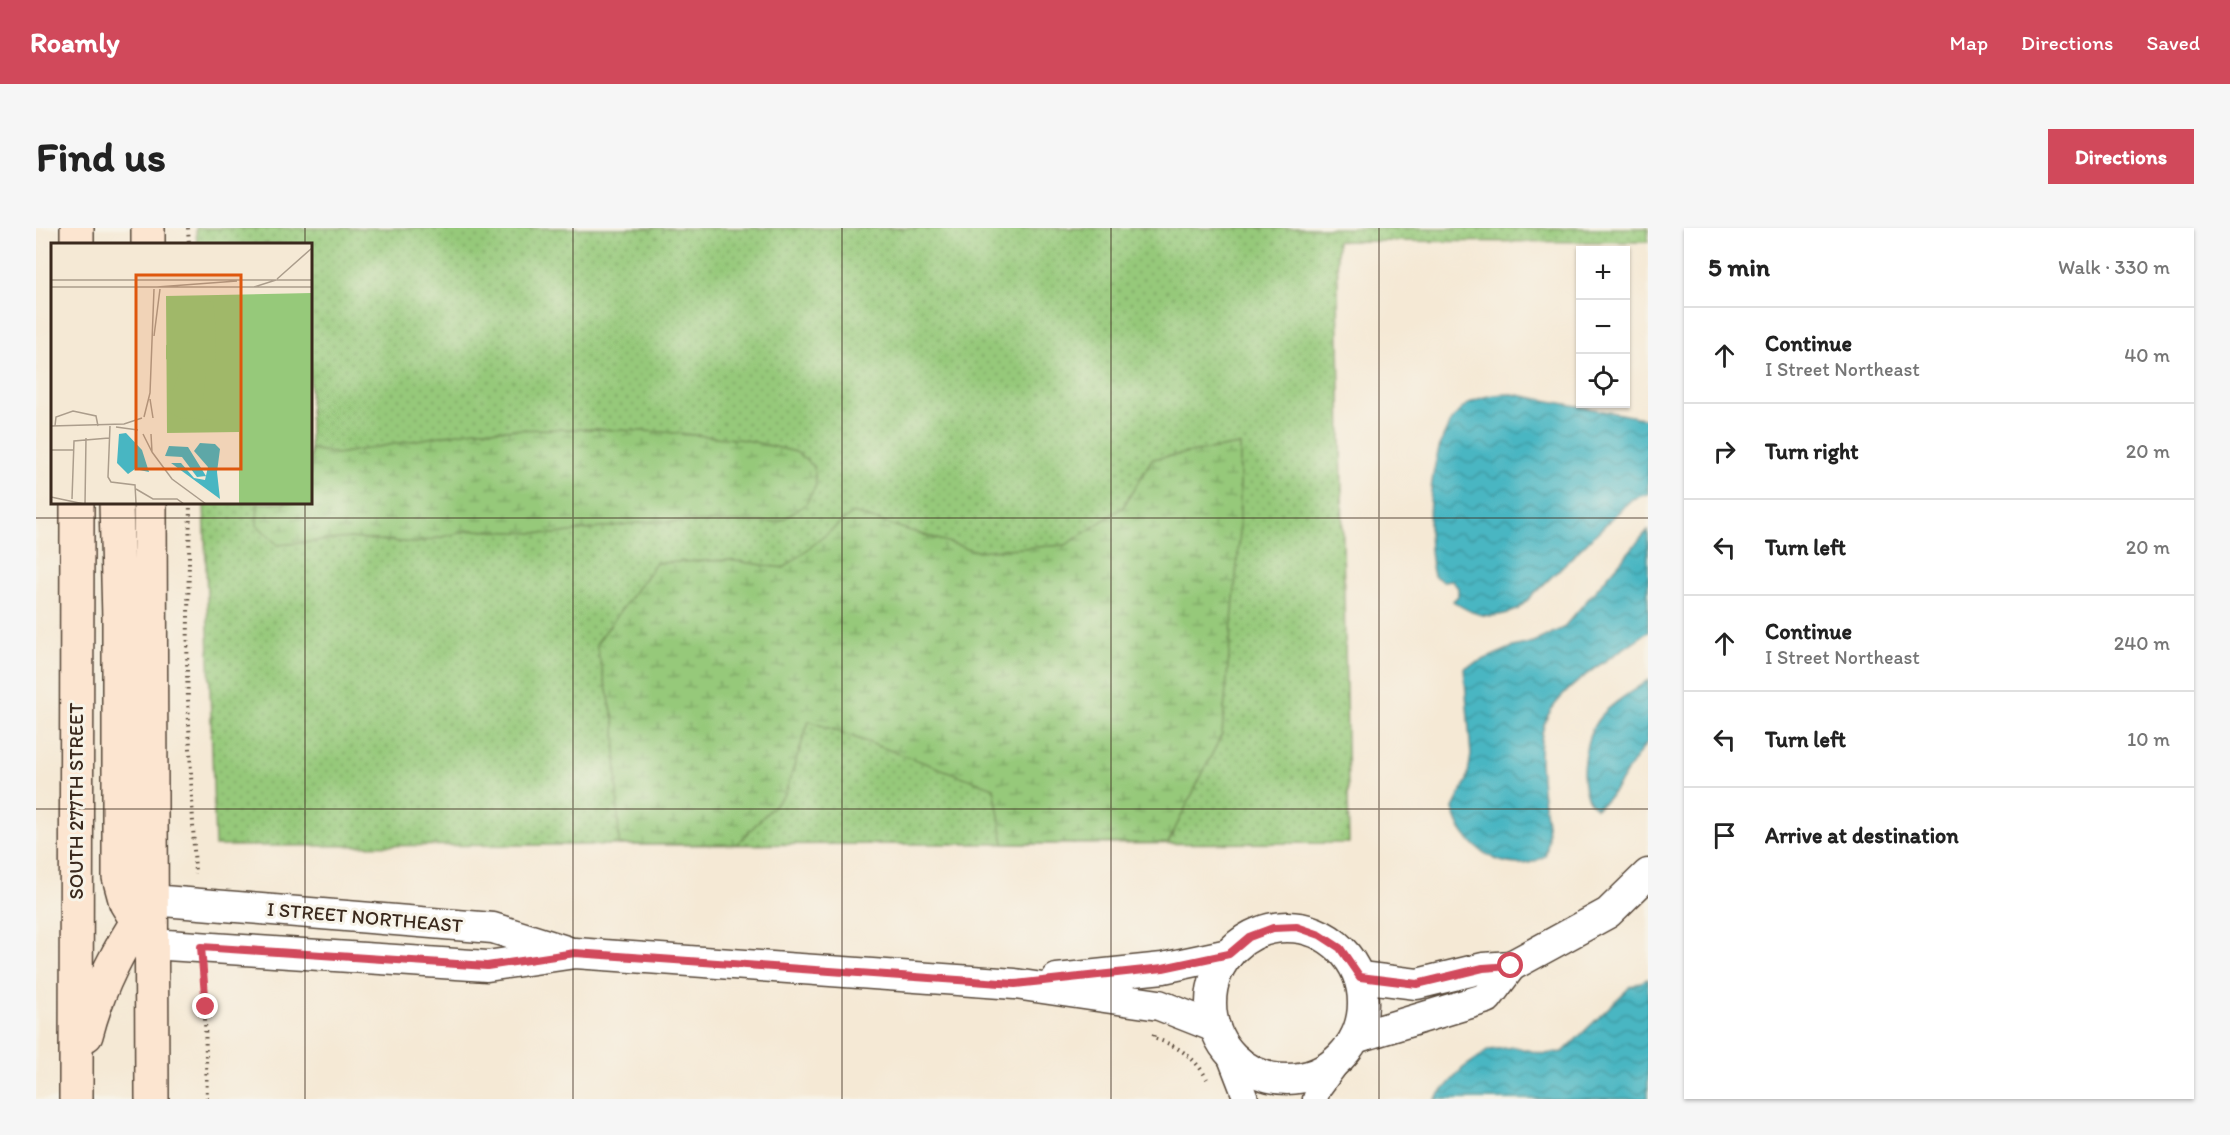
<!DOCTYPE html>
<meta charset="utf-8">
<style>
body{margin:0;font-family:Itim,sans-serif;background:#f6f6f6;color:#222}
.controls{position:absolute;right:18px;top:18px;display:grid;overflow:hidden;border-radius:0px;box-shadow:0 2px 4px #0004}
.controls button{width:54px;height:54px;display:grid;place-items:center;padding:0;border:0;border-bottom:2px solid #e0e0e0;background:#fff;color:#222;font:30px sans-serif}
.stop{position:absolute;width:18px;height:18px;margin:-14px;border:4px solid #d1495b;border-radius:50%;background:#fff}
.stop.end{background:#d1495b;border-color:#fff;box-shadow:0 2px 6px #0008}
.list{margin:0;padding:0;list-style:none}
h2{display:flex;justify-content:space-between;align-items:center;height:78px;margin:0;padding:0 24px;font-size:26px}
h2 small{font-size:20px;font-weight:400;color:#767676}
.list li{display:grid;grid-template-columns:39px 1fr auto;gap:18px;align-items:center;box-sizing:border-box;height:96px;padding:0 24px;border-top:2px solid #e0e0e0}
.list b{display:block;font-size:22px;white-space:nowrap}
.list p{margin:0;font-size:20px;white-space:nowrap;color:#767676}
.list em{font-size:20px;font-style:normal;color:#767676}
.icon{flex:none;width:33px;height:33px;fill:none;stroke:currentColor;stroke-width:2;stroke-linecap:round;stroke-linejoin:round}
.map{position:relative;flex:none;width:1612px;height:871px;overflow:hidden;border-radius:0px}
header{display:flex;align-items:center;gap:36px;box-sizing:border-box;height:84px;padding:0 30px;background:#d1495b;color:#fff}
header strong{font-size:28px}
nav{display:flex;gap:33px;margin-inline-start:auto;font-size:21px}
.intro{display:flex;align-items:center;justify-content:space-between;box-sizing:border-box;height:144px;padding:0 36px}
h1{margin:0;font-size:42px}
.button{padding:15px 27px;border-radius:0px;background:#d1495b;color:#fff;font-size:21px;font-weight:700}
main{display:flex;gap:36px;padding:0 36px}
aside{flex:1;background:#fff;border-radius:0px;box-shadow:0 2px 4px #0004}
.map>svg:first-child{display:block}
.grass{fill:url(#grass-dots);stroke:#687a4c;stroke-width:1.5}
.wetland{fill:url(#wetland-marsh);stroke:#687a4c;stroke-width:1.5}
.water{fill:url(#water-waves);stroke:#427070;stroke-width:1.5}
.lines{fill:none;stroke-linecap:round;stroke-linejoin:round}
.minor-casing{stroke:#574739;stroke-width:27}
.tertiary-casing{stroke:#574739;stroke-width:33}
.secondary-casing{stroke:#574739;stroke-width:36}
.path{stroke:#574739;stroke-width:4;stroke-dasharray:1.5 4.5;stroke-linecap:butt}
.minor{stroke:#fff;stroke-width:24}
.tertiary{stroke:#fff;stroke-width:30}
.secondary{stroke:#fce5d0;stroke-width:33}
.route{stroke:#d1495b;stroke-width:8}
.grid{fill:none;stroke:#3b2a1e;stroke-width:1.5;stroke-opacity:0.55}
.labels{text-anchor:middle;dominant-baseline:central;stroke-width:6;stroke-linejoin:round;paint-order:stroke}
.street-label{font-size:20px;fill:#3b2a1e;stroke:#f7f3e8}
.inset-road{fill:none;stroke:#ab9d8c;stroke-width:1.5}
.view{fill:#df570d;fill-opacity:0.15;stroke:#df570d;stroke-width:3}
.inset-edge{fill:none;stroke:#3b2a1e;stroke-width:3}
</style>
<header>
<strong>Roamly</strong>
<nav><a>Map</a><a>Directions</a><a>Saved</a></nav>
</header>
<div class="intro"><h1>Find us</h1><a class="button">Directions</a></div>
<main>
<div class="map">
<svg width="1612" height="871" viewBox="0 0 1612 871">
<defs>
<pattern id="grass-dots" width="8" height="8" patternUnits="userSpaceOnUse" patternTransform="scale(1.5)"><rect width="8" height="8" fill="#96c97a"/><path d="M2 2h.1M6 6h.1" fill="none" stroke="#7ca363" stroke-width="1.8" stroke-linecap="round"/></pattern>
<pattern id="wetland-marsh" width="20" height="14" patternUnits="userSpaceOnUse" patternTransform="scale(1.5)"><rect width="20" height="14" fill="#96c97a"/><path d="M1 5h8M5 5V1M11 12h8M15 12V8" fill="none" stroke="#7ca363"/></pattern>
<pattern id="water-waves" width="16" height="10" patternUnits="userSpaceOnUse" patternTransform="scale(1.5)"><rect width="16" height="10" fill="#48b6c2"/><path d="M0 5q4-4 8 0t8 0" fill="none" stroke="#3d949d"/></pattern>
</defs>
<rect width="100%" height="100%" fill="#f7f3e8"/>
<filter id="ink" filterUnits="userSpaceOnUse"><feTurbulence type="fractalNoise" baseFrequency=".0167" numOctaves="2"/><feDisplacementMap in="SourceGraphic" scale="12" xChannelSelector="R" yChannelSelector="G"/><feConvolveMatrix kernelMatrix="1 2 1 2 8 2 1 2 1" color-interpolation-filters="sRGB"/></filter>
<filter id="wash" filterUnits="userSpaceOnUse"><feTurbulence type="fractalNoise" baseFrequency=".008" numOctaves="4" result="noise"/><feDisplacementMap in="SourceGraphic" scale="24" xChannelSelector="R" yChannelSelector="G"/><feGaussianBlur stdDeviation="1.35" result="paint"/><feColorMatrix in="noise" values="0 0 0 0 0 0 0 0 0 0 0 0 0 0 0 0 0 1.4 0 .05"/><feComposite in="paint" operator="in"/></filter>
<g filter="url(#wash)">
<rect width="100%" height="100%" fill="#f5e9d5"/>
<polygon class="grass" points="160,0 1612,0 1612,14 1301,13 1313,615 179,618 168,275 274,274 274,16 161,16"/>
<g class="wetland">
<polygon points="557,201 628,204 710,212 760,224 778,239 780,257 770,276 743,294 609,294 519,306 436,302 380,315 314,310 242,317 221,297 222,275 274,274 275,221 301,226 439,202"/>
<polygon points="1204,217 1204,304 1186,506 1132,615 968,616 958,560 773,493 749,566 701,616 583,617 579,496 560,416 620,335 692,332 748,340 817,285 940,323 1030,317 1087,279 1116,231"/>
</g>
<g class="water">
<path d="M1476,166l136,25v75l-16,5 -115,111c-26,10 -42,7 -64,-9l5,-5v-8l-6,-8 -9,1 -9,-5c-10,-42 -7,-140 30,-169 13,-11 31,-13 48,-13z"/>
<path d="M1612,302v102c-30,21 -94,57 -104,93 -6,22 -4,42 -2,64 2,22 10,46 3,67 -36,24 -85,-10 -92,-48l14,-28 4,-25 -7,-87 49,-21 21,-5 29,-14z"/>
<path d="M1612,452v62c-19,20 -29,52 -52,66 -21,-16 -13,-67 1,-87 12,-17 35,-29 51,-41z"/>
<polygon points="1612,751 1612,871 1399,871 1427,840 1453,822 1478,819 1508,826 1527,824 1594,759"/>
</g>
</g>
<g filter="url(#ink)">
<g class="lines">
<defs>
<g id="minor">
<polyline points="1191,822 1210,871"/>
<polyline points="1279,871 1283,860 1305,830"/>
</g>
<g id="tertiary">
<polyline points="115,672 457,700 530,723"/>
<circle cx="1251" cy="775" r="76"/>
<polyline points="115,716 451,738 539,725 979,756 1123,777 1179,799"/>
<polyline points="1475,738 1572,685 1612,646"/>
<polyline points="1021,751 1127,740 1193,726"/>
<polyline points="1319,810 1451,770 1475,738 1447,740 1381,756 1324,749"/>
</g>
<g id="secondary">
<polyline points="112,0 112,16"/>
<polyline points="41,16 41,0"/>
<polyline points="80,274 83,391 83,649 90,675 115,716"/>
<polyline points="114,274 116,871"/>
<path d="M50,807c13,-50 33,-86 61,-129"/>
<polyline points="40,871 41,274"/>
</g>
</defs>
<use href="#minor" class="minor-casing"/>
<use href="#tertiary" class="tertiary-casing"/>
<use href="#secondary" class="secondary-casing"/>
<g class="path">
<polyline points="152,0 153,16"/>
<polyline points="154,274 151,445 159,646"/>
<polyline points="168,749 171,871"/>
<path d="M1118,807l-1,3c24,7 42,19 54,41"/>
</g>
<use href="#minor" class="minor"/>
<use href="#tertiary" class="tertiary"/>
<use href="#secondary" class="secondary"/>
</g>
</g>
<g class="lines" filter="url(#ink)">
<polyline class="route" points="170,779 165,719 451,738 539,725 979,756 1127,740 1193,726 1213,709 1237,700 1261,699 1284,707 1304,720 1324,749 1381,756 1447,740 1475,738"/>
</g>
<path class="grid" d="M269,0v16M537,0v871M806,0v871M1075,0v871M1343,0v871M269,274v597M0,290h1612M0,581h1612"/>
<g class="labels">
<g class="street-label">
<text transform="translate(40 573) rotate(-90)">SOUTH 277TH STREET</text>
<text transform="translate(329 689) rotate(5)">I STREET NORTHEAST</text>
</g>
</g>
<g transform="translate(15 15)">
<rect width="261" height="261" fill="#f5e9d5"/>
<path d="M261,50v211h-73v-72l-72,1 -1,-137z" fill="#96c97a"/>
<path d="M154,58l8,1 3,26 -1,32 -5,9 -5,-5zM140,99l9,8v15l6,8 -3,26 10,10 1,11 -34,-2 -13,-7v-20l6,-1 8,-22 -15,-9v-14z" fill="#96c97a"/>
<path d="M75,190l16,17 7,22 -14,-3 -7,5 -11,-11 2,-29zM149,200l15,1 5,5 -3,23 3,27 -49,-36h10l13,15 11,2 3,-13 -14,-16zM118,203l19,1 18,29 -9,1 -15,-20 -17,-1z" fill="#48b6c2"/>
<path class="inset-road" d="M226,36l35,-31M0,37h261M0,44h261M106,44l80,-6M203,44l22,-7M103,93l6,-47M99,156l3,19M93,174l6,-24 4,-104M0,183l73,-2 18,-6M4,183l1,-9 17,-6 23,5 2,10M59,183l-2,51 3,5 24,3 1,18M65,184l22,3M92,191l9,18 -1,-18M0,207h22M101,209l20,27 34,25M85,246l17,10h24l7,5M0,254l33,7M21,256l2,-58 35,-3M34,261l1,-66"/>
<path class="view" d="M85,32h105v194h-105z"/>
<rect width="261" height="261" class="inset-edge"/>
</g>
</svg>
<div class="controls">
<button>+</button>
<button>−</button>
<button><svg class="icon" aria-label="locate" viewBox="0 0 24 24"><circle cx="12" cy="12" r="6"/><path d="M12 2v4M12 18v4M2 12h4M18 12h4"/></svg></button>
</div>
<div class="stop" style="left:1475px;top:738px"></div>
<div class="stop end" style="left:170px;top:779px"></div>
</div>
<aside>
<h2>5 min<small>Walk · 330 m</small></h2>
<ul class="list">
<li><svg class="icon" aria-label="ahead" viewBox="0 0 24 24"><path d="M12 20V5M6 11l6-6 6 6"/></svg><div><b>Continue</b><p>I Street Northeast</p></div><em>40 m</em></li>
<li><svg class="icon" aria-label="right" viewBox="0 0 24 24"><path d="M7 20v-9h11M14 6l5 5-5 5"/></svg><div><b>Turn right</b></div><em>20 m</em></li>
<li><svg class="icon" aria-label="left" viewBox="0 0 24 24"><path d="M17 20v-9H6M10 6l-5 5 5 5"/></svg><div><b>Turn left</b></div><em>20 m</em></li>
<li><svg class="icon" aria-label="ahead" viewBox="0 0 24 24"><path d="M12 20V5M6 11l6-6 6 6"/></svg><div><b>Continue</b><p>I Street Northeast</p></div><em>240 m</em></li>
<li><svg class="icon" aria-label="left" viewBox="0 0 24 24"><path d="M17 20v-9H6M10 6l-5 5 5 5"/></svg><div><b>Turn left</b></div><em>10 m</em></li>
<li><svg class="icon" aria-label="arrive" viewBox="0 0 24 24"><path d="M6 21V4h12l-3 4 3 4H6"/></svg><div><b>Arrive at destination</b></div></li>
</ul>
</aside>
</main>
